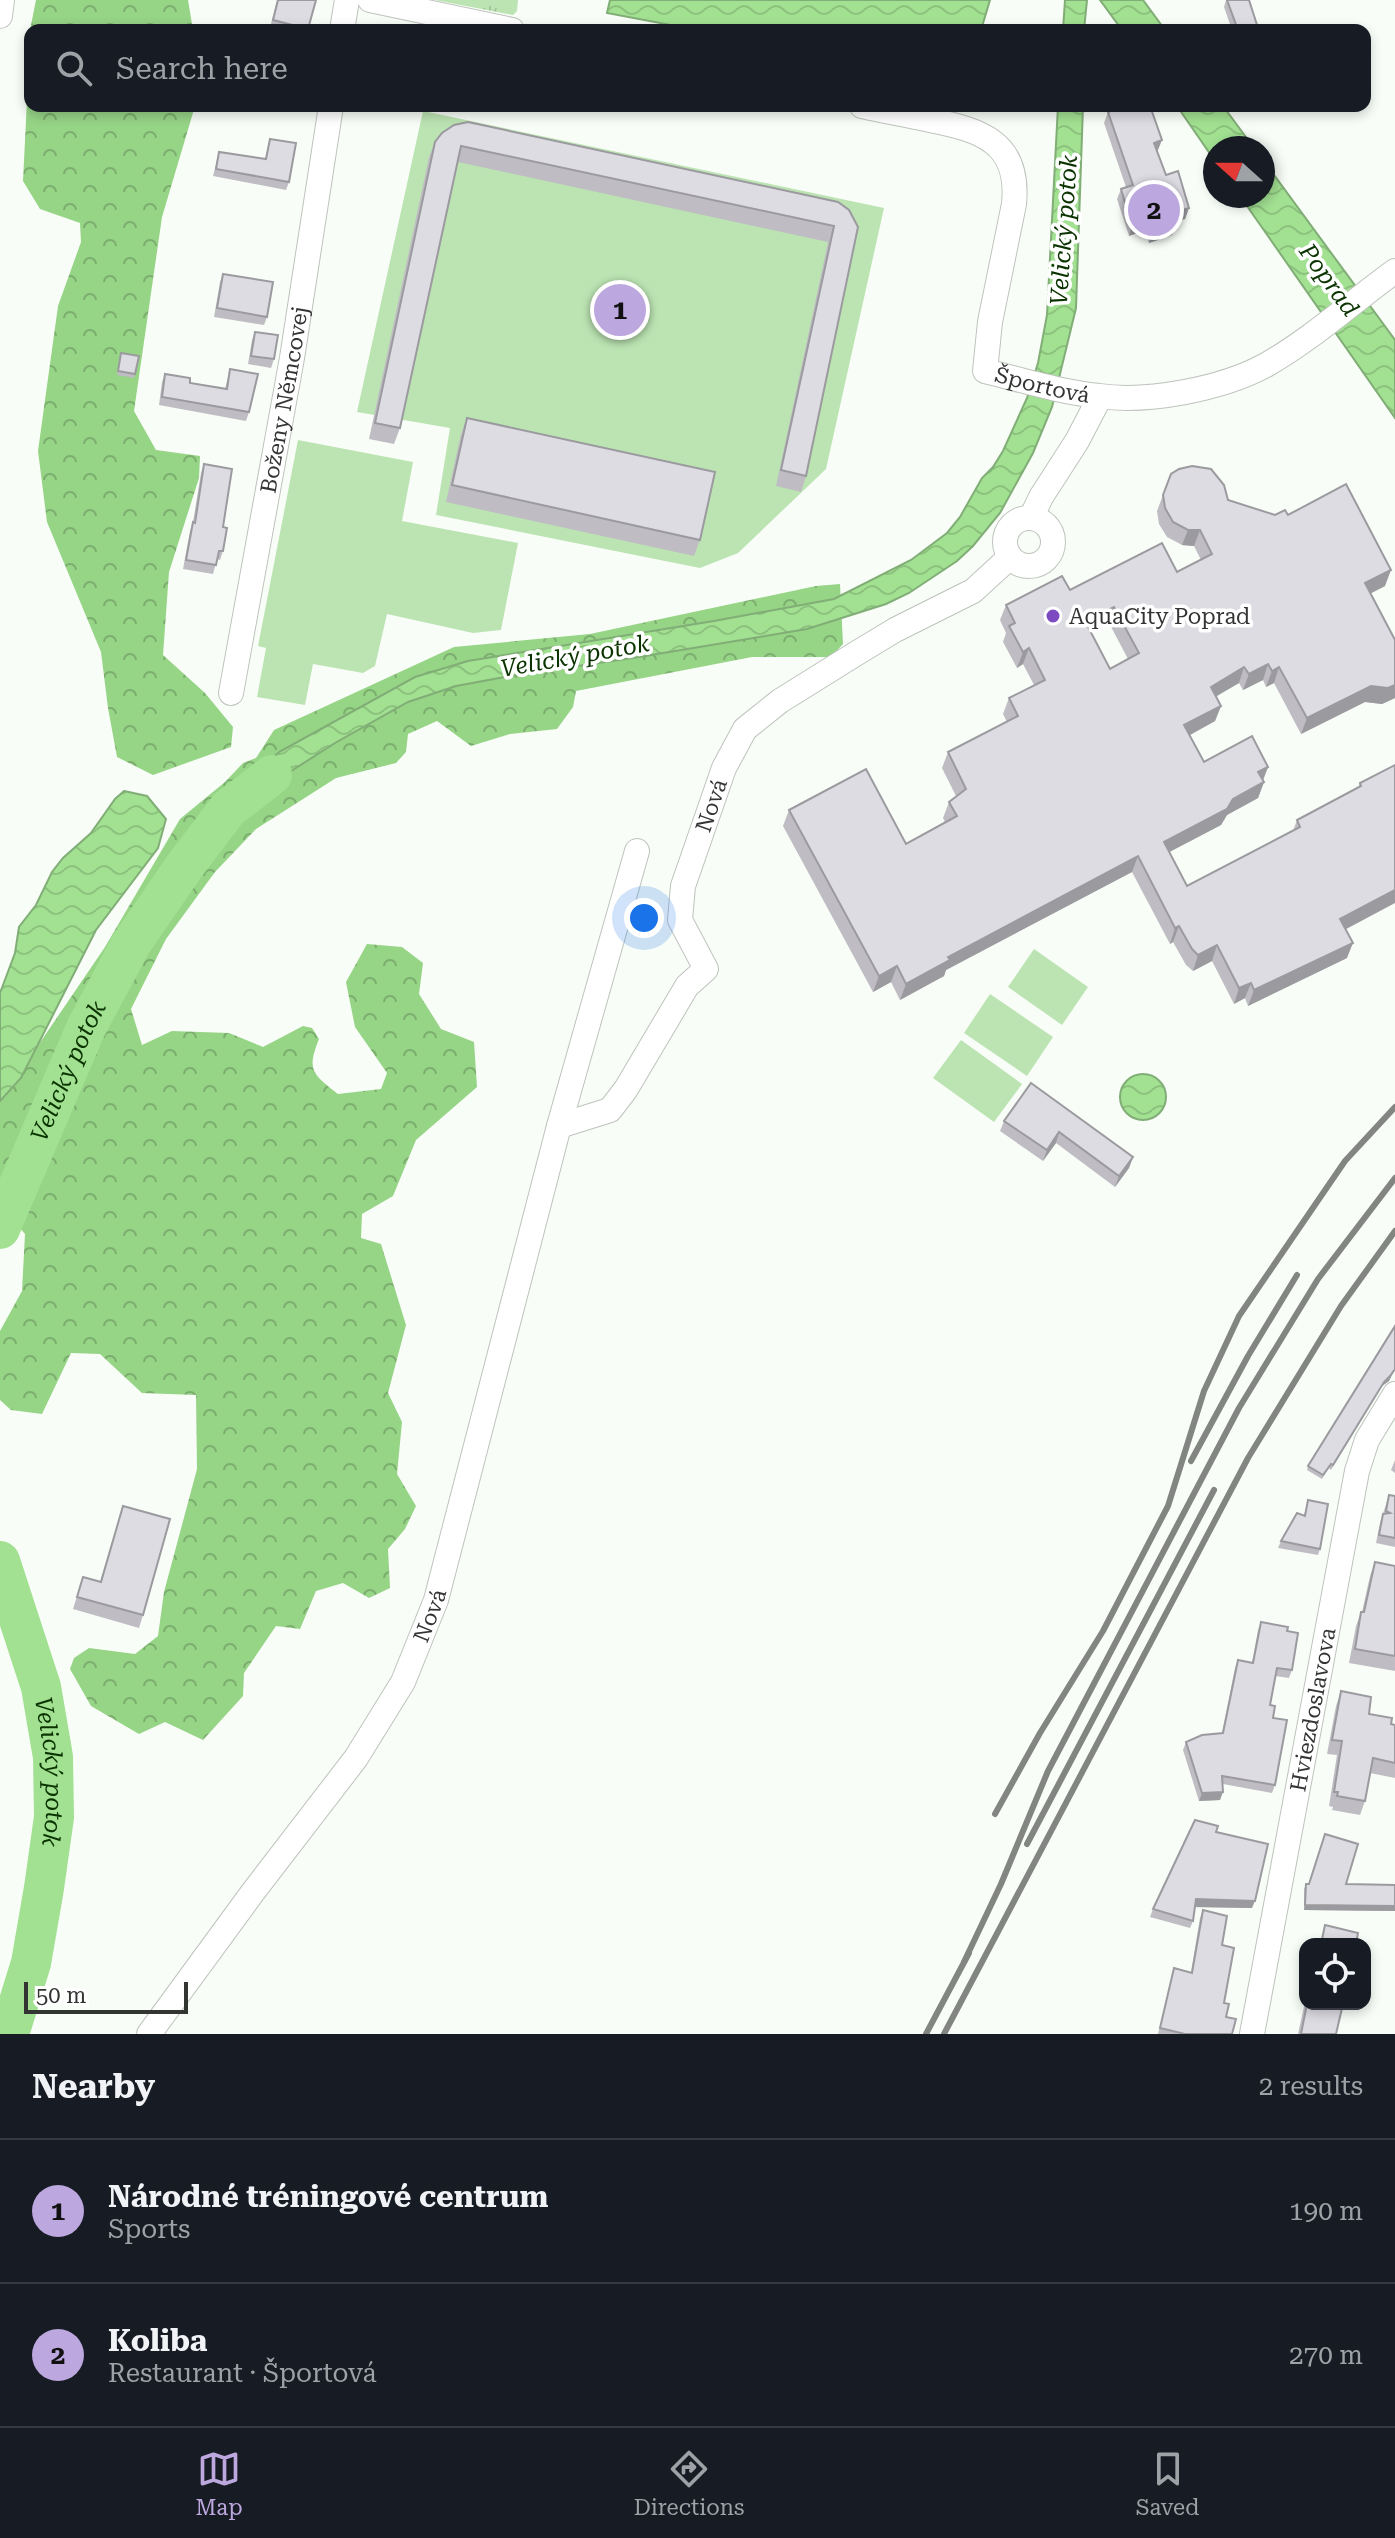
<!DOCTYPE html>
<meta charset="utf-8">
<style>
body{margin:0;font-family:"Roboto Serif",serif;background:#242831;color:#f1f3f6}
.controls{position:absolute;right:24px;bottom:24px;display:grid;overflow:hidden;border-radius:16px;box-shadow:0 4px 12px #0003}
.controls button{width:72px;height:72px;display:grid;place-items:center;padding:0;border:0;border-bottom:2px solid #363941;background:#171b24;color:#f1f3f6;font:40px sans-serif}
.compass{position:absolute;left:1203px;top:136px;width:72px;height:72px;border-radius:50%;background:#171b24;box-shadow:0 4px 12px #0003;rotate:291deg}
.scale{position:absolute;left:24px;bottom:20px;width:164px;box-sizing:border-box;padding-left:8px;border:4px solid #333533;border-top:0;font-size:22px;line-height:28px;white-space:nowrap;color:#333533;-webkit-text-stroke:6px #fff;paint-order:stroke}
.you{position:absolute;left:644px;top:918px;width:28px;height:28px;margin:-20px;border:6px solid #fff;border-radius:50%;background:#1a73e8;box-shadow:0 0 0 12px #1a73e833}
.badge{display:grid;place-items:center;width:52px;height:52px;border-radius:50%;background:#bda7df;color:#111;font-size:26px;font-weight:700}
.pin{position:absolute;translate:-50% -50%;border:4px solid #fff;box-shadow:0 2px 8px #0006}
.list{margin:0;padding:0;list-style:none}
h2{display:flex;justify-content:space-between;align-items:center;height:104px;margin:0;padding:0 32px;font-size:34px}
h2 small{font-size:26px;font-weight:400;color:#9ea1a6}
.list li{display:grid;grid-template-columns:52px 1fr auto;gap:24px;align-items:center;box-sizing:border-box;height:144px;padding:0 32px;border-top:2px solid #363941}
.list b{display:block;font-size:30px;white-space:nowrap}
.list p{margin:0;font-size:26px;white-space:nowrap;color:#9ea1a6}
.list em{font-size:26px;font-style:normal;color:#9ea1a6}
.icon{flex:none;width:44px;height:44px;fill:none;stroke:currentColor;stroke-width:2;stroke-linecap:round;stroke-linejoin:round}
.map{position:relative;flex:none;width:1395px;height:2034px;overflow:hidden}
.search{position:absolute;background:#171b24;box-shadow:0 4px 12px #0003;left:24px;right:24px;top:24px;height:88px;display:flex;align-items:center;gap:20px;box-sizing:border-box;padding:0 28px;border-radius:16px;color:#9ea1a6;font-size:30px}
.sheet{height:392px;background:#171b24}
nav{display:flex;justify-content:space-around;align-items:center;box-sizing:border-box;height:112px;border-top:2px solid #363941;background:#171b24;font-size:22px;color:#9ea1a6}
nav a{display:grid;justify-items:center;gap:4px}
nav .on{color:#bda7df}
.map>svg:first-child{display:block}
.grass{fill:url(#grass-tufts)}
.forest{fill:url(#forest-crowns)}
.pitch{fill:#bce4b2}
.water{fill:url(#water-waves);stroke:#81ad76;stroke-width:2}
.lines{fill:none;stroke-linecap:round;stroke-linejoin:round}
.river{stroke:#a2e192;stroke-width:40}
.minor-casing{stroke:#bec3bd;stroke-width:26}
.minor{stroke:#fff;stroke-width:24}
.rail{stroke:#828581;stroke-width:6}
.wall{fill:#bfbdc3;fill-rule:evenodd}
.shaded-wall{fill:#9b9a9f}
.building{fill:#dedce3;stroke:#9b9a9f;stroke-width:2;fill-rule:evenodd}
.poi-dot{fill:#7e4ac2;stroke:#fff;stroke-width:3}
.labels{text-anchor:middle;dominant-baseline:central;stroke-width:7;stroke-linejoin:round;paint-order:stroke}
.street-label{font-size:22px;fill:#333533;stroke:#fff}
.poi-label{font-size:22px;fill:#333533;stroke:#fff;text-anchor:start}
.water-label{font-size:24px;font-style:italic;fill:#0a3300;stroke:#fff}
</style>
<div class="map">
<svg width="1395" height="2034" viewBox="0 0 1395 2034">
<defs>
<pattern id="grass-tufts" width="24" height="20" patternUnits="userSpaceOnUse" patternTransform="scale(2)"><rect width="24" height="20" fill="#bce4b2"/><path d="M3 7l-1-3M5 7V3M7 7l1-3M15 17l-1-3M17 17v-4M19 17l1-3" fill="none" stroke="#a2c49a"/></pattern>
<pattern id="forest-crowns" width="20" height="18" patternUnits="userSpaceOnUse" patternTransform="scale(2)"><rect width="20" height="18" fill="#96d486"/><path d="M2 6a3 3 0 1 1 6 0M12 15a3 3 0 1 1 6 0" fill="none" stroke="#7bad6e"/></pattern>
<pattern id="water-waves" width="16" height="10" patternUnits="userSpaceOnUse" patternTransform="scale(2)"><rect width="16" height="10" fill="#a2e192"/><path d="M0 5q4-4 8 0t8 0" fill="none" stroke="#8cc27e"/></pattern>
</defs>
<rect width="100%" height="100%" fill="#f8fdf7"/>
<polygon class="grass" points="435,0 518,0 517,11 513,15"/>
<g class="forest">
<polygon points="36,0 188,0 193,30 30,30"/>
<polygon points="30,39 30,106 195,106 162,217 134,411 156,450 200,456 199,478 169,572 163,655 205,693 233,727 231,747 153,775 117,757 108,708 101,652 47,522 38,451 58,306 81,242 80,223 40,209 23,181"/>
<path d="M840,584l3,60 -12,13h-79l-176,34 -3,16 -16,22 -47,5 -39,12 -34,-25 -29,13 -2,18 -10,11 -60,15 -80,51 -41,43 -49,67 -35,70 11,36 30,-14 57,2 34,14 40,-21 9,2 7,11c-13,32 -6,35 19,55l43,-5 6,-16 -32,-46 -9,-45 21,-38 35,3 21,16 -4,31 22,35 33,13 3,45 -61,53 -23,56 -31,18 -1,24 20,6 25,81 -18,68 14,29 -5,52 19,32 -11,23 -17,20 2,39 -21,10 -26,-15 -27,8 -16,38 -24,-3 -32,47 -1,23 -40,44 -38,-18 -26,12 -48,-28 -21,-37 4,-11 15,-10 46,6 23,-18 6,-44 33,-123 -1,-74 -54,-2 -42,-39 -29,-1 -29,61 -31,-4 -11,-10v-69l22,-40 3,-57 -25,-29v-104l21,-23 18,-34 66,-97 75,-128 45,-37 18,-19 13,-5 18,-28 180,-83 136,-13 226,-48z"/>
</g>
<g class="pitch">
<polygon points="423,111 884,208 826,469 738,553 700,568 436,515 450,428 357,412"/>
<polygon points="298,440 413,462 402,521 518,543 501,630 473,633 387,614 375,666 363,673 313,664 305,705 257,697 266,648 258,646"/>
<polygon points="1034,949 1088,987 1062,1025 1008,987"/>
<polygon points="990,994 1053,1037 1027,1076 964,1033"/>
<polygon points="961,1040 1022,1084 994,1122 933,1078"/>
</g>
<g class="water">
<polygon points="610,0 990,0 981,30 697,30 607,13"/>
<polygon points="1065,0 1087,0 1084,30 1063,30"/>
<polygon points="1100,0 1143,0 1165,30 1122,30"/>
<polygon points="1058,106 1083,106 1076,308 1052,407 1033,453 1000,513 973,546 957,561 909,593 886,604 807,629 639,657 516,675 456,686 408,702 335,743 285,775 261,794 238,818 225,805 279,752 415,677 468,661 714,621 834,599 911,560 947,533 960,517 982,478 993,467 1003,451 1027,398 1038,363 1047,315"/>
<polygon points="1177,106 1223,106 1254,148 1215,148 1215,161"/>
<polygon points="1263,160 1395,340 1395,418 1240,196 1263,196"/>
<polygon points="124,791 147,796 166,819 158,848 96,930 21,1078 0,1101 0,993 15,953 19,927 36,905 52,872 63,858 91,833 115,799"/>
<circle cx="1143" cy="1097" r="23"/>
</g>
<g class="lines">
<g class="river">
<path id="s1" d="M0,1229l86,-201 45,-84 53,-77 44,-58 44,-34"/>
<path id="s2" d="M0,1561l41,126 12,70 1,60 -10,71 -13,75 -22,71"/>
</g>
<defs>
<g id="minor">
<polyline points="370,0 512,30"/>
<polyline points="0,16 2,0"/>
<polyline points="342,30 347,0"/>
<path id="s3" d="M862,106c23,5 45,9 68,14 51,10 90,22 84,84l-24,118 -5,49c37,9 75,21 114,25 49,7 123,-7 167,-31 46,-26 86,-63 129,-94"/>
<polyline points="1031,518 1041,497 1077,441 1100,397"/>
<circle cx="1029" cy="542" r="24"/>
<path id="s4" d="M231,693l61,-335 39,-252"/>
<path id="s5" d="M559,1126l51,-16 16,-21 61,-103 19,-17 -26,-49 3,-34 41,-118 21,-39 35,-28 77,-48 38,-23 78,-39 37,-34"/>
<path id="s6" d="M149,2034l104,-142 103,-134 47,-76 33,-82 123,-474 78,-275"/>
<path id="s7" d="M1252,2034l105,-563 10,-31 28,-46"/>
</g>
</defs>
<use href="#minor" class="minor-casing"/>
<use href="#minor" class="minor"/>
<g class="rail">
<polyline points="1191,1461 1248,1356 1297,1275"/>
<polyline points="995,1814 1040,1733 1103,1631 1168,1506 1204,1391 1239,1316 1345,1161 1395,1107"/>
<polyline points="1027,1844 1214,1490"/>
<polyline points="964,1962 1001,1884 1048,1771 1239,1408 1318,1279 1395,1178"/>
<polyline points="926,2034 969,1953"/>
<polyline points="944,2034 1248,1458 1341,1306 1395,1231"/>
</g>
</g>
<g class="wall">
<polygon points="277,0 316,0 308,30 276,30 270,28"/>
<polygon points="1226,0 1249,0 1257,30 1232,30 1224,7"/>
<polygon points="1116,106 1150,106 1158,150 1157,151 1166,175 1189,208 1185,219 1176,221 1172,235 1149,243 1146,235 1141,236 1140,232 1129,236 1117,199 1121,189 1126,187 1104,123 1108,112 1117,109"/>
<polygon points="270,139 289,182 286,190 213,176 219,152 265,159"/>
<polygon points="435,142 838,202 806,476 801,492 776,486 828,242 458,162 400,428 394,444 369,439 429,157"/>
<polygon points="223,274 267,317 264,325 214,317 220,282"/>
<polygon points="255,332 274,359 271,368 248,364 252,340"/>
<polygon points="121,353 135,374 134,378 117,375"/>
<polygon points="230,369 249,412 246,421 159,405 162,382 165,374 190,383 225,389"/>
<polygon points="467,418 700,540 694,556 446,502 461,434"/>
<polygon points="204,464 223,527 223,551 220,560 217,559 213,574 183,569 190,531 193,522 201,473"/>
<path d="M1163,495l65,5 47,15h13l97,71 -15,8 25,46v58l-13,6 -17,-2 -64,32 -27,-51 -8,4 -3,-7 -20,10 -4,-7 -23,13 5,10 -6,15 -25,14 14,27 64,5 -5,14 1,1 -6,16 -31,17 -6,10 -52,27 18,34 106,-55 4,-11 61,-32 2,-5 35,-18 -49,164 1,29 -99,48 -3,-8 -11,6 -22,-43 -19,10 -7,-6 -13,-23 -3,2 -38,-72 -186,98 -2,6 -44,24 -9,-18 -18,10 -90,-166 6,-16 117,34 39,-22 -2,-4 6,-16 7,-6 -14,-28 6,-16 59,-30 -4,-8 6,-16 25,-13 -11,-21 -6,4 -14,-26 3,-9 -6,-13 6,-15 64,-15 107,-18 24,-12 -7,-14 -12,-1 -15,-8 -8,-13 -2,-13zM1109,623l19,36 -18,10 -20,-37z"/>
<polygon points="1031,1083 1133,1157 1129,1168 1115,1187 1056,1143 1043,1161 1000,1131 1004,1121"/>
<polygon points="1395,1326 1389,1381 1382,1386 1331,1470 1329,1468 1322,1479 1307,1470 1308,1466"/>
<polygon points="1395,1460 1395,1473 1391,1470"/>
<polygon points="1389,1495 1395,1496 1395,1547 1376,1543 1380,1523"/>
<polygon points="1308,1500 1320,1549 1318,1555 1278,1548 1281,1541 1304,1515"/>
<polygon points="123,1506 143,1615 139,1628 73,1609 83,1577 100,1582"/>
<polygon points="1375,1562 1395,1566 1395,1671 1349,1663 1356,1626 1361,1612 1362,1612 1370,1576"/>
<polygon points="1261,1622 1287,1631 1292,1670 1289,1678 1275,1676 1270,1705 1273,1718 1275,1785 1272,1793 1223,1784 1220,1800 1199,1801 1183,1750 1186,1742 1222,1733 1235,1668 1238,1660 1252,1663 1258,1630"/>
<polygon points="1341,1691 1369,1714 1395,1725 1395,1778 1370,1773 1365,1801 1360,1815 1332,1810 1333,1807 1329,1806 1337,1755 1327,1754 1336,1706"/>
<polygon points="1216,1832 1252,1908 1195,1907 1193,1921 1190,1928 1150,1917 1153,1909"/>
<polygon points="1306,1884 1395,1885 1395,1911 1304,1910 1304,1889"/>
<polygon points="1203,1910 1222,1945 1224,2003 1226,2017 1232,2034 1158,2034 1174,1968 1191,1972 1200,1918"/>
<polygon points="1305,2002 1305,2004 1343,2004 1336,2034 1298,2034"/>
</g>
<g class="shaded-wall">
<polygon points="1162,140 1158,150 1150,153 1154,143"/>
<polygon points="1189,208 1185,219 1176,221 1172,235 1149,243 1153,232 1173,217 1177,212"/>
<polygon points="1144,222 1140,232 1129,236 1132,226"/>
<polygon points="1150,224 1146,235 1141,236 1145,226"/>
<polygon points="1188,530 1200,530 1194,546 1182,545"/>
<polygon points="1391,570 1385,586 1359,599 1365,583"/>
<polygon points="1114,607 1109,623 1079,637 1085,621"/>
<polygon points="1029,648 1023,664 1017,668 1023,652"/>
<polygon points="1268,664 1263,680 1243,690 1249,674"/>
<polygon points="1244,667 1239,683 1205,703 1211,687"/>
<polygon points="1279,667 1274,683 1266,687 1272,671"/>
<polygon points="1395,685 1395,698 1382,704 1365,702 1301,734 1307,718 1371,686"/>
<polygon points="1221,706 1215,721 1179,741 1184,725"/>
<polygon points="1268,767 1262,782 1258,772"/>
<polygon points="1264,782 1258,798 1227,815 1221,825 1158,858 1164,842 1233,799"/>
<polygon points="1138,856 1132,872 946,970 944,976 900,1000 906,984 948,957"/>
<polygon points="1395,890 1395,903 1335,935 1340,919"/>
<polygon points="1179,926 1173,942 1170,944 1175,928"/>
<polygon points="1353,943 1347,958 1248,1006 1254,990"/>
<polygon points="1217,945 1212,961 1193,971 1198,955"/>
<polygon points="897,966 891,982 873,992 879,976"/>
<polygon points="1251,983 1245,998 1234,1004 1239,988"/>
<polygon points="1059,1132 1056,1143 1043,1161 1047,1150"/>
<polygon points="1133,1157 1129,1168 1115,1187 1119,1176"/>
<polygon points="1395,1369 1389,1381 1382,1386 1331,1470 1384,1382"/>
<polygon points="1223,1792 1220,1800 1199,1801 1202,1793"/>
<polygon points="1196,1899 1255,1901 1252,1908 1193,1907"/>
<polygon points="1305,1905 1395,1906 1395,1911 1304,1910"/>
</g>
<g class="building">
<polygon points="278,0 316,0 308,29 273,20"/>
<polygon points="1227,0 1249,0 1258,28 1252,30 1238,30"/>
<polygon points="1124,106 1150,106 1162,140 1154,143 1166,175 1178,171 1189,208 1177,212 1178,216 1173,217 1176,225 1153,232 1150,224 1145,226 1144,222 1132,226 1121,189 1133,185 1108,112"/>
<polygon points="468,122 838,202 849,210 858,227 806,476 781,470 834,226 461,146 400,428 375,423 435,142 442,133 454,125"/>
<polygon points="270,139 296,143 289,182 216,169 219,152 266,159"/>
<polygon points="223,274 273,282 267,317 217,308"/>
<polygon points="255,332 278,335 274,359 251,356"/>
<polygon points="121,353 139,356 135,374 118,371"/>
<polygon points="230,369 258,374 249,412 162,397 165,374 190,378 190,383 227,389"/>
<polygon points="467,418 715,472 700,540 452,485"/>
<polygon points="204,464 232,469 223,527 227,528 223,551 219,551 216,565 186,560 193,522 195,523"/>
<path d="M1192,466l19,3 13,16 4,15 47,15 10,-5 3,5 58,-31 45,86 -26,13 30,57v45l-7,3 -17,-2 -64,32 -28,-51 -7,4 -4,-7 -19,10 -5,-7 -33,20 10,19 -37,19 20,37 48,-26 16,31 -10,5 6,10 -31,17 -6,10 -63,33 23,44 113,-59 -3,-7 64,-34 -1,-3 35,-18v125l-55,29 13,24 -99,47 -3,-7 -12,5 -22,-43 -19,10 -6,-6 -13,-23 -4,2 -37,-72 -190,101 2,3 -44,24 -9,-18 -18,10 -90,-166 77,-41 40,75 51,-28 -8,-14 17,-13 -18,-37 70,-36 -9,-18 36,-18 -16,-32 -6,4 -14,-26 6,-3 -9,-18 56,-29 8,14 92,-47 15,29 35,-18 -12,-24h-12l-15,-8 -8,-14 -2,-13 8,-21 8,-5zM1114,607l25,46 -29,16 -25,-48z"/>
<polygon points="1031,1083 1133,1157 1119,1176 1059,1132 1047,1150 1004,1121"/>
<polygon points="1395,1326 1395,1369 1390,1376 1384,1382 1333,1465 1331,1464 1323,1475 1308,1466"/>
<polygon points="1389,1495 1395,1496 1395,1538 1379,1535 1383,1514 1390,1513 1386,1511"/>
<polygon points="1308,1500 1328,1504 1320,1549 1281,1541 1297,1513 1305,1516"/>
<polygon points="123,1506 170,1519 143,1615 77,1597 83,1577 101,1582"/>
<polygon points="1375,1562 1395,1566 1395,1656 1355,1649 1361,1612 1364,1612"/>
<polygon points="1261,1622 1288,1627 1287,1631 1298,1633 1292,1670 1277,1668 1270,1705 1275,1706 1273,1718 1287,1720 1275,1785 1222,1776 1223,1792 1202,1793 1186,1742 1202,1735 1223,1733 1238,1660 1253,1663"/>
<polygon points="1341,1691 1371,1697 1369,1714 1392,1718 1391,1724 1395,1725 1395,1763 1373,1758 1365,1801 1337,1796 1338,1792 1334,1792 1342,1741 1332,1740"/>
<polygon points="1195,1820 1218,1826 1216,1832 1268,1844 1255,1901 1196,1899 1193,1921 1153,1909"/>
<polygon points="1325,1834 1358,1844 1346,1884 1395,1885 1395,1906 1305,1905 1306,1884 1309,1884"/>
<polygon points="1203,1910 1227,1916 1222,1945 1234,1948 1224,2003 1229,2004 1226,2017 1236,2019 1232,2034 1185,2034 1160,2028 1174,1968 1192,1973"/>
<polygon points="1325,1925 1358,1933 1356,1944 1321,1944"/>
<polygon points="1307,2004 1343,2004 1336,2034 1301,2034"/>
</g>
<circle class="poi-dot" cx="1053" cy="616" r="8"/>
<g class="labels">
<g class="street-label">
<text stroke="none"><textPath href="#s3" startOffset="434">Športová</textPath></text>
<text stroke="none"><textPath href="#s4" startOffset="298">Boženy Němcovej</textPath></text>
<text stroke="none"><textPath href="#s5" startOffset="400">Nová</textPath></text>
<text stroke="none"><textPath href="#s6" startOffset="506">Nová</textPath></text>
<text stroke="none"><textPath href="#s7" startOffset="330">Hviezdoslavova</textPath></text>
</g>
<g class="poi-label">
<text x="1069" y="616">AquaCity Poprad</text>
</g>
<g class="water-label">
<text transform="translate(1064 230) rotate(-86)">Velický potok</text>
<text transform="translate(1329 280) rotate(54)">Poprad</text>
<text transform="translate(575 656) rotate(-10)">Velický potok</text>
<text stroke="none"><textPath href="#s1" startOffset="172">Velický potok</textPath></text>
<text stroke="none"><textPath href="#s2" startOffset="218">Velický potok</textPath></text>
</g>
</g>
</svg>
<div class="controls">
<button><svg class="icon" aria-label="locate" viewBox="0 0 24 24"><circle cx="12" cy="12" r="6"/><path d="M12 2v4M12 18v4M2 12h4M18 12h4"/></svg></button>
</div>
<svg class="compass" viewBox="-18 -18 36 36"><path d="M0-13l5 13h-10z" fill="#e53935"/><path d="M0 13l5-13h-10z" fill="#9ea1a6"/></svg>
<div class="scale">50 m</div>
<div class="you"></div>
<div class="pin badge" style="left:620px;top:310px">1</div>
<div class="pin badge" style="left:1154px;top:210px">2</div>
<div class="search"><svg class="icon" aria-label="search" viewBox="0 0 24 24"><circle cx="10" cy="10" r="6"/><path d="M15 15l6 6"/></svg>Search here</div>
</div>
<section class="sheet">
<h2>Nearby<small>2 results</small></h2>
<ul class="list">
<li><span class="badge">1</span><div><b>Národné tréningové centrum</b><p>Sports</p></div><em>190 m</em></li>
<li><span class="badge">2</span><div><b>Koliba</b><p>Restaurant · Športová</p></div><em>270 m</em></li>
</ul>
</section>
<nav>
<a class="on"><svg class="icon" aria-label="map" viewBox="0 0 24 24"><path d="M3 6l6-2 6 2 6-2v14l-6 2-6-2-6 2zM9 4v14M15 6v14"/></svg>Map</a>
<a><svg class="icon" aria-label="directions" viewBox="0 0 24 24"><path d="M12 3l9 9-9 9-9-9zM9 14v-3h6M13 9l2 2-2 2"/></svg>Directions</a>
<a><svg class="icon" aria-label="saved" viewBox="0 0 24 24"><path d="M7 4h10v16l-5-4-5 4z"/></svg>Saved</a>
</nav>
